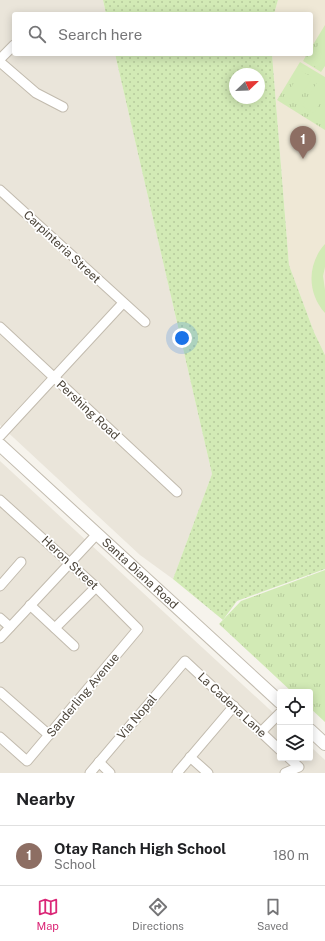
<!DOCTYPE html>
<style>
body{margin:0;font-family:"Public Sans",sans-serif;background:#f6f6f6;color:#202124}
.controls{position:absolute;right:12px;bottom:12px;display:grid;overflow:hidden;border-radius:4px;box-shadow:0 2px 10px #0003}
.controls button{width:36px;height:36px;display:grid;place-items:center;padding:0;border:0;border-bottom:1px solid #e0e0e0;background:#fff;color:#202124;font:20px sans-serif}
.compass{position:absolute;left:229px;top:68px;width:36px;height:36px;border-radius:50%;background:#fff;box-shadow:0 2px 10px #0003;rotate:67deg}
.you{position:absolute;left:182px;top:338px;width:14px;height:14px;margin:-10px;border:3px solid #fff;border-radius:50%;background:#1a73e8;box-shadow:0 0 0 6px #1a73e833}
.badge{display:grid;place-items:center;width:26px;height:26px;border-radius:50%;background:#db2777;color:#fff;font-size:13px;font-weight:700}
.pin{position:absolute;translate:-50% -33px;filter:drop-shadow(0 1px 2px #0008)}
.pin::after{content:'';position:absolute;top:21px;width:14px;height:12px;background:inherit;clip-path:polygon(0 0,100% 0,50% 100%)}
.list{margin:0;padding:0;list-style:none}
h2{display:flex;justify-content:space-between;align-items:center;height:52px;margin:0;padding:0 16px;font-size:17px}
h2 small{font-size:13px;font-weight:400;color:#757577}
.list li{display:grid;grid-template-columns:26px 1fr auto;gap:12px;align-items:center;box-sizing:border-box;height:60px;padding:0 16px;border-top:1px solid #e0e0e0}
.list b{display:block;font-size:15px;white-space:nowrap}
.list p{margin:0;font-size:13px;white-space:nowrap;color:#757577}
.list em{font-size:13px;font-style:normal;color:#757577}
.icon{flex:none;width:22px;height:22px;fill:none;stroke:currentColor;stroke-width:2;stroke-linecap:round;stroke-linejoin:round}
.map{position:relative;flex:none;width:325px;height:773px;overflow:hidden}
.search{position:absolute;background:#fff;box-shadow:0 2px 10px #0003;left:12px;right:12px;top:12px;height:44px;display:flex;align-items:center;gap:10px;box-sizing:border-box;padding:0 14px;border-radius:4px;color:#757577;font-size:15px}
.sheet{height:112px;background:#fff}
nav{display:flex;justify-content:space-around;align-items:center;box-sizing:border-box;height:56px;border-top:1px solid #e0e0e0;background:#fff;font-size:11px;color:#757577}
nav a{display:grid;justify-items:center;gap:2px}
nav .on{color:#db2777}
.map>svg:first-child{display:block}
.residential{fill:#eae5da}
.education{fill:#efe8d6}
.grass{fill:url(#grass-dots);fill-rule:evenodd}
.park{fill:url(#park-tufts)}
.pitch{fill:#d2eab5}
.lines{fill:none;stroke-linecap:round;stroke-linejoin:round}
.minor-casing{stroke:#c2bbae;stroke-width:11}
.tertiary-casing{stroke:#c2bbae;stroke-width:14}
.minor{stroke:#fff;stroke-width:9}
.tertiary{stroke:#fff;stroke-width:12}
.labels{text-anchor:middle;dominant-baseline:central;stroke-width:3.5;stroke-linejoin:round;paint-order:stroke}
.street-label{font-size:12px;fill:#4b4439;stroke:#fff}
</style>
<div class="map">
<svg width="325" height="773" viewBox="0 0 325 773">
<defs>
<pattern id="grass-dots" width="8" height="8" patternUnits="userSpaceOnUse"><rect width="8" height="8" fill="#d2eab5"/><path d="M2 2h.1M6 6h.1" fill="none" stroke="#b6ca9c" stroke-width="1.8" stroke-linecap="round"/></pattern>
<pattern id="park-tufts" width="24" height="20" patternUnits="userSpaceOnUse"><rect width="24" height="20" fill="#d2eab5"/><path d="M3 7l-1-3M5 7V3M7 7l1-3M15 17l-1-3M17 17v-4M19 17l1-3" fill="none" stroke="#b6ca9c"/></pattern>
</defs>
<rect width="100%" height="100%" fill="#f6f3ec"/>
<g class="residential">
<polygon points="0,0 103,0 106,14 14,14 14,54 115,54 212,474 173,579 140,555 0,425"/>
<polygon points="0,461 280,719 280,758 310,758 310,746 325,760 325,773 0,773"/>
</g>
<polygon class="education" points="278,0 325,0 325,355 314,332 289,265 272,54 311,54 311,14 274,14"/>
<g class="grass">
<polygon points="103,0 278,0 274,14 106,14"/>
<path d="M115,54h157l17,211 25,67 11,23v214l-88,32 -14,19 -50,-41 39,-105zM235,74h24v24h-24z"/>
</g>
<g class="park">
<polygon points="325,25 325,66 321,72 303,61 307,54 311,54 311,48"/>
<polygon points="300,62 325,77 325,130 277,100"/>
<polygon points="325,570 325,722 310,708 310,692 292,692 219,624 241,601"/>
</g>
<g class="pitch">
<polygon points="323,37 325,38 325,59 319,69 308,62"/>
<polygon points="301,71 312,77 297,103 286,96"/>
<polygon points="318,81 325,85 325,95 314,113 302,106"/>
<path d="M325,244v23l-2,9 2,14v23c-18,-20 -18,-49 0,-69z"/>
</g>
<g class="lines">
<defs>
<g id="minor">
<polyline points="0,59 14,45"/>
<polyline points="0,62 36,93 63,107"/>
<polyline points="0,190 145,322"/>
<polyline points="0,327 177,492"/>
<polyline points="0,436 123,303"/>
<polyline points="0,500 96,587 138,629 27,761 0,737"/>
<polyline points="0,586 21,562"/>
<polyline points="30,605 74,646"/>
<polyline points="0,618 10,627"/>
<polyline points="55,628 96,587"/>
<polyline points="0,638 97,534"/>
<polyline points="0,692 49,735"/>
<polyline points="261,732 280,713"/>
<polyline points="190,757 208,773"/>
<polyline points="99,762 110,773"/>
<polyline points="90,773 185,661 280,750"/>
<polyline points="177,773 234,706"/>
<polyline points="285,773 299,767 289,758"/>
</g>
<g id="tertiary">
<path id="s1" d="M0,445l280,257"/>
<polyline points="310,730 325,744"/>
</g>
</defs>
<use href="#minor" class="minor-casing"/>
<use href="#tertiary" class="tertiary-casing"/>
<use href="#minor" class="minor"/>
<use href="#tertiary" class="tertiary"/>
</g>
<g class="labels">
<g class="street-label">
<text transform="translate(62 247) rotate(43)">Carpinteria Street</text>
<text transform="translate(88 410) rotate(43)">Pershing Road</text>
<text transform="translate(70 563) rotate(43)">Heron Street</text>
<text stroke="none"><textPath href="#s1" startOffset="190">Santa Diana Road</textPath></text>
<text transform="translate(83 695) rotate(-50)">Sanderling Avenue</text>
<text transform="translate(232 705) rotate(43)">La Cadena Lane</text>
<text transform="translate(137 717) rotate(-50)">Via Nopal</text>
</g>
</g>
</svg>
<div class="controls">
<button><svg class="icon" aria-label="locate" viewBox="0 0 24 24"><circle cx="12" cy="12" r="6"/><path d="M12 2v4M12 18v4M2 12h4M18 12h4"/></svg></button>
<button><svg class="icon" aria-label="layers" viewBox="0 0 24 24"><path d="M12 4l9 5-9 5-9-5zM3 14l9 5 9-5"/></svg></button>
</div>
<svg class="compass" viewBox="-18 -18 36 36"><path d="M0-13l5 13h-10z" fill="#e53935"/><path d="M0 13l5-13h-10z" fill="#757577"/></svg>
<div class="you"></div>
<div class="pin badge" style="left:303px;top:159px;background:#8d6e63">1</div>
<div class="search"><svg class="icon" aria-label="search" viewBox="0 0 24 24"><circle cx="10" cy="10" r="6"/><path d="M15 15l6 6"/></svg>Search here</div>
</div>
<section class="sheet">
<h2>Nearby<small></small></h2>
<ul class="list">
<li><span class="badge" style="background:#8d6e63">1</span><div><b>Otay Ranch High School</b><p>School</p></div><em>180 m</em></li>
</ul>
</section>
<nav>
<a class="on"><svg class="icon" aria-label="map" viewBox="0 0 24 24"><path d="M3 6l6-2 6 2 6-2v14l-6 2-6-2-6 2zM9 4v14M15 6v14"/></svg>Map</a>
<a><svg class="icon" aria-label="directions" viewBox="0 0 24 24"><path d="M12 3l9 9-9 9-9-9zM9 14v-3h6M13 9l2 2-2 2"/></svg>Directions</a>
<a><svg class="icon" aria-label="saved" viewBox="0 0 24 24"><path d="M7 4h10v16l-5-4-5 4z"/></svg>Saved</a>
</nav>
